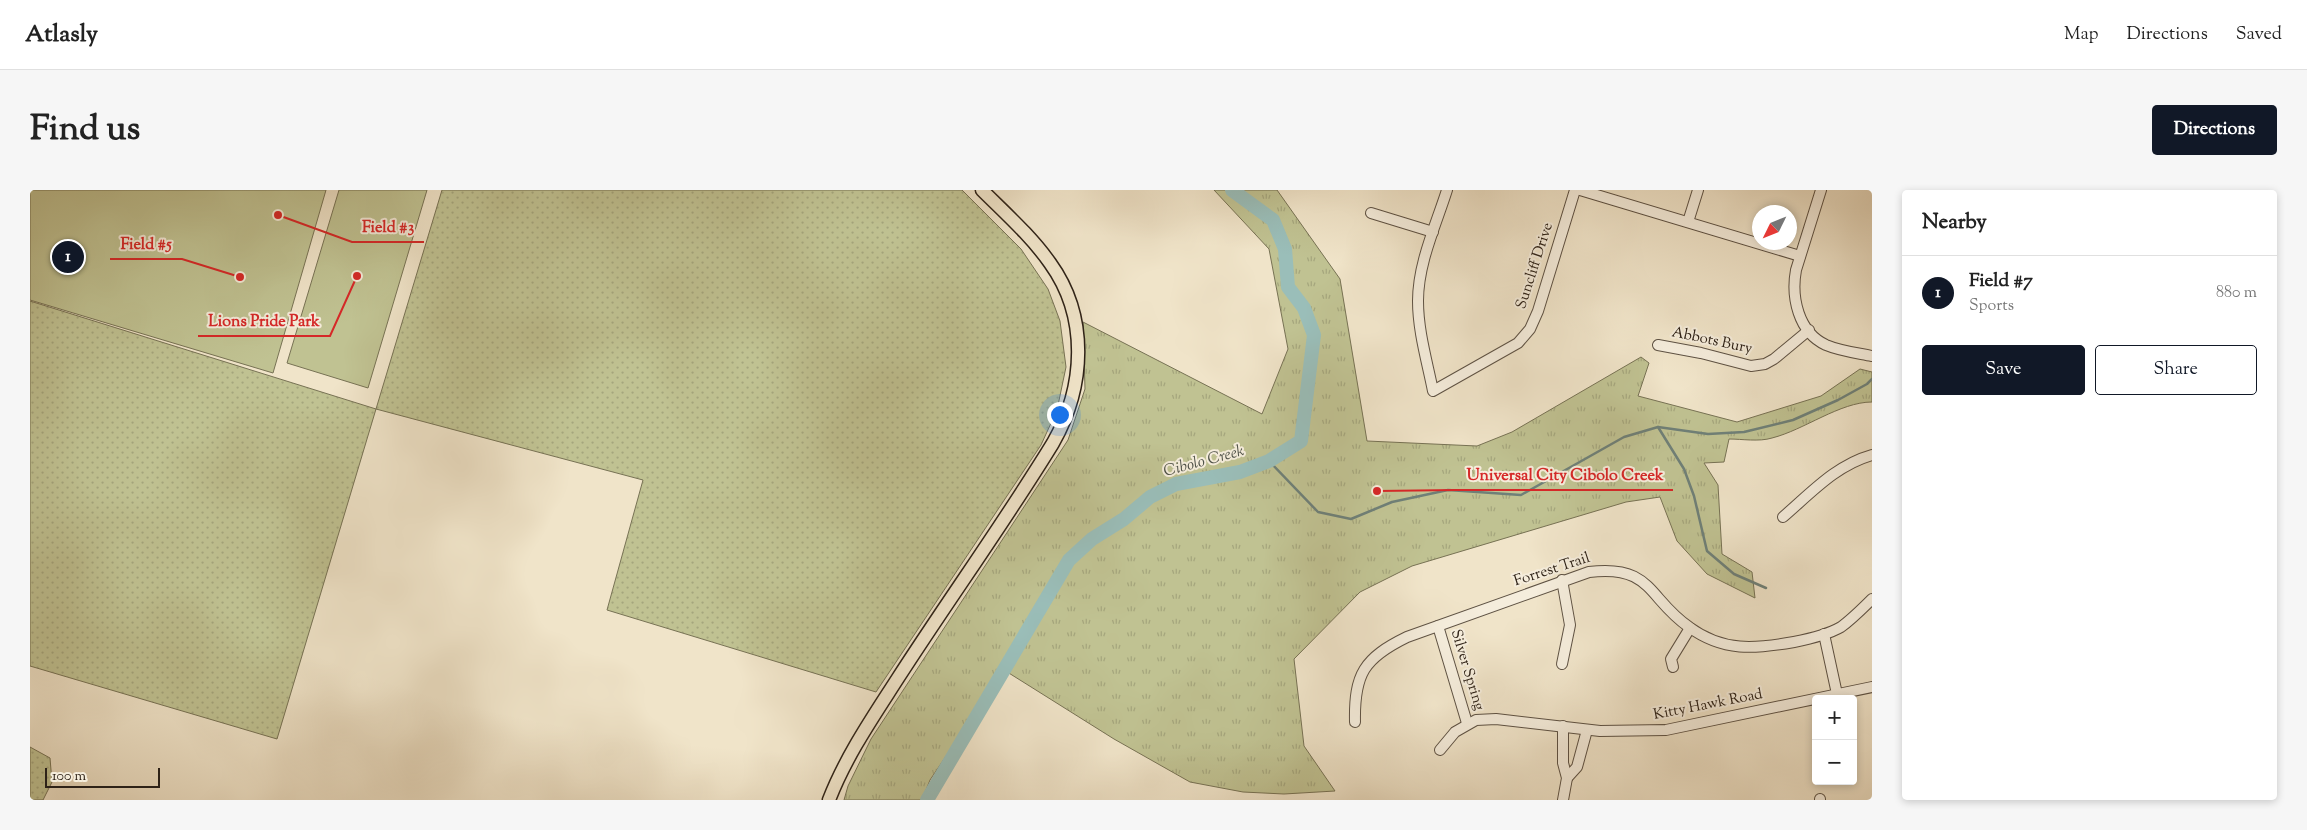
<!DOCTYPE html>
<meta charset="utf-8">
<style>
body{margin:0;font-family:"Sorts Mill Goudy",serif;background:#f6f6f6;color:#222}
.controls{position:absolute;right:15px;bottom:15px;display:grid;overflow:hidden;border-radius:5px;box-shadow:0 2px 8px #0003}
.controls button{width:45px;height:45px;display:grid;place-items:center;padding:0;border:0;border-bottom:1px solid #e0e0e0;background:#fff;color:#222;font:25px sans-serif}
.compass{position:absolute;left:1722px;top:15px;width:45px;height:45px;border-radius:50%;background:#fff;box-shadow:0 2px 8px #0003;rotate:227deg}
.scale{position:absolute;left:15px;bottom:12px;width:115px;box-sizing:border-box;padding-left:5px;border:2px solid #2e2217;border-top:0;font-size:14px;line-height:18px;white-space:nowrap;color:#2e2217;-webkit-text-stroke:4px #f5eddc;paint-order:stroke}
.you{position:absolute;left:1029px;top:224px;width:18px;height:18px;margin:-12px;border:4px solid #fff;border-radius:50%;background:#1a73e8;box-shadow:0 0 0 8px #1a73e833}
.badge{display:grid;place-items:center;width:32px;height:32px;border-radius:50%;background:#111827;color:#fff;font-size:16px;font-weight:700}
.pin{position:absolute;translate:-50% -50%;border:2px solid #fff;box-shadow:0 1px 5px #0006}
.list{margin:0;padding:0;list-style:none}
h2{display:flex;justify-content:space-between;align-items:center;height:65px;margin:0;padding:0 20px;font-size:21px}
h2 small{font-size:16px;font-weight:400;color:#767676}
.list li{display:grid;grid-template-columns:32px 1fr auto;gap:15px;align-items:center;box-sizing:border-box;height:75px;padding:0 20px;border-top:1px solid #e0e0e0}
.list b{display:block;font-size:19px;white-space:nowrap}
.list p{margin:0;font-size:16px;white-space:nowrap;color:#767676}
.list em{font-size:16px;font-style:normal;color:#767676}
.actions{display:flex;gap:10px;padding:15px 20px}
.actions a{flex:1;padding:11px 0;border:1px solid #111827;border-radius:5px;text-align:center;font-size:18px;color:#111827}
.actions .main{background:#111827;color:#fff}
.map{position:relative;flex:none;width:1842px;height:610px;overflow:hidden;border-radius:5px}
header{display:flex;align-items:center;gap:30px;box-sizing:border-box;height:70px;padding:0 25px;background:#fff;border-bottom:1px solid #e0e0e0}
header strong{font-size:24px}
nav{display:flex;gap:28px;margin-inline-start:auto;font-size:18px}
.intro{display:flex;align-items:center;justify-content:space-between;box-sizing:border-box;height:120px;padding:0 30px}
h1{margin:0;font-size:35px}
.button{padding:12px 22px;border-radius:5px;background:#111827;color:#fff;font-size:18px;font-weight:700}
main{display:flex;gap:30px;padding:0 30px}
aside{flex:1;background:#fff;border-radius:5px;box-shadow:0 2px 8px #0003}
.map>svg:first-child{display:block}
.grass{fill:url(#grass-dots);stroke:#777254}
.park{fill:url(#park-tufts);stroke:#777254}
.pitch{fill:#c0c292;stroke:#777254}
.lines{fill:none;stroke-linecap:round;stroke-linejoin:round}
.stream{stroke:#6f8078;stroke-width:2.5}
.river{stroke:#9abeb9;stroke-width:14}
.minor-casing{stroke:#5e5244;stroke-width:12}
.major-casing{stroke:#2e2217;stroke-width:15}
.minor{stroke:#f5eddc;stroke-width:10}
.major{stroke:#f0e4c9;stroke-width:12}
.labels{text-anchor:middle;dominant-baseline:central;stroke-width:4;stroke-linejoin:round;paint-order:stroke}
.street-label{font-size:15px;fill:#2e2217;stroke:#f5eddc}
.water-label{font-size:16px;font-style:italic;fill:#4e5148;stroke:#f5eddc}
.leader{fill:none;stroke:#d62828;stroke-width:2}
.callout-dot{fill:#d62828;stroke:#f5eddc;stroke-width:2}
.callout-label{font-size:16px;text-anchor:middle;font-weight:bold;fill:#d62828;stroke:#f5eddc;stroke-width:4;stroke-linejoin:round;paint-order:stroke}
</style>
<header>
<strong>Atlasly</strong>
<nav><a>Map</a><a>Directions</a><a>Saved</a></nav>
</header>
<div class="intro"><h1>Find us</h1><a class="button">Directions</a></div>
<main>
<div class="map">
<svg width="1842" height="610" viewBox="0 0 1842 610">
<defs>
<pattern id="grass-dots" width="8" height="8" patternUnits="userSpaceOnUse" patternTransform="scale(1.25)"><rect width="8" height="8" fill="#c0c292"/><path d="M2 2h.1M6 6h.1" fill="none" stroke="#a5a67d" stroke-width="1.8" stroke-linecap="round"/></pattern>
<pattern id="park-tufts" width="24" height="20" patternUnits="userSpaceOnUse" patternTransform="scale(1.25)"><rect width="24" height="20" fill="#c0c292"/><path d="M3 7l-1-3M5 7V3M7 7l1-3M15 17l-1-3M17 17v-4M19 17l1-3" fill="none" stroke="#a5a67d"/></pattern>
</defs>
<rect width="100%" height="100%" fill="#f0e4c9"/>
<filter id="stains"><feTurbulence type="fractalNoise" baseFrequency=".004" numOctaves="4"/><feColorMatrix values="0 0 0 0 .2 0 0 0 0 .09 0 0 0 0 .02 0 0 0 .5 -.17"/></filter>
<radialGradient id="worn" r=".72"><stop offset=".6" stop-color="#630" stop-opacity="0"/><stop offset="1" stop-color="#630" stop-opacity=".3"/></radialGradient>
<g class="grass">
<polygon points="412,0 932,0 991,59 1018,99 1030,131 1036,177 1027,220 1011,255 846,502 577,420 613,290 346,219 247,549 0,476 0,111 346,219"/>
<polygon points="0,557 20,568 22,592 13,610 0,610"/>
</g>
<path class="park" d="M1184,0h63l63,89 27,162 110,5 35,-14 129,-75 8,6 -11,33 99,26 84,-26 39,-27 12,3v30c-32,0 -68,28 -100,36 -13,4 -30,1 -43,1l-5,23 -20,1 14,22 4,69 30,18 3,26 -48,-24 -30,-33 -17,-44 -34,5 -214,64 -52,26 -66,67 10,87 31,45 -51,3 -41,-2 -53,-10 -76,-43 -110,-69 -74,110 -8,20h-78l4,-14 23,-47 197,-299 17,-51 -2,-67 179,92 26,-65 -19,-100z"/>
<g class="pitch">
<polygon points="0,0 296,0 243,183 0,110"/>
<polygon points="309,0 397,0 338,198 257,173"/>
</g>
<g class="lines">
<g class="stream">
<polyline points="1628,237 1654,279 1664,306 1677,361 1704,384 1736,398"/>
<polyline points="1239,271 1288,322 1321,329 1362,312 1418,300 1491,305 1594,247 1628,237 1678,244 1714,242 1763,230 1808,210 1837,194 1842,189"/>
</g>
<polyline class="river" points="897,610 1039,370 1062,349 1094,329 1120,307 1146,294 1210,282 1239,271 1271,251 1284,145 1274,118 1258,97 1255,59 1243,30 1202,0"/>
<defs>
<g id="minor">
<path d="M1417,0c-11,35 -29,73 -29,111 0,30 9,60 15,90l85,-48 12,-14 8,-18 37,-121"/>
<polyline points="1550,0 1770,66"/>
<path d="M1791,0l-25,80c-5,27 2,62 30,75 14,6 31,8 46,11"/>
<polyline points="1341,23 1403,42"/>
<polyline points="1658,32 1668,0"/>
<polyline points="1628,155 1671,163 1721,176 1735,174 1744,169 1779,140"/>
<path d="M1753,327c28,-24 53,-52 89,-62"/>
<polyline points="1408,436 1437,533"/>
<polyline points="1794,444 1807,504"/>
<polyline points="1532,474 1540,435 1532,390"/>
<polyline points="1643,477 1641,469 1660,438"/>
<path d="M1325,532c-1,-48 9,-64 52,-85l182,-65c63,-8 59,27 100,55 34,25 66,22 105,15 15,-3 33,-7 47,-15 11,-8 21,-18 31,-28"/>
<polyline points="1410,560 1425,542 1446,530 1466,529 1570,541 1636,540 1842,497"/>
<polyline points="1537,588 1547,577 1557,540"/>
<polyline points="1533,610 1537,588 1533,573 1533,536"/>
<polyline points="1790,610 1790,609"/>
</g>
<path id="major" d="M799,610c17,-44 44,-83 69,-122 51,-79 106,-155 155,-235 32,-56 36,-126 -3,-180 -19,-27 -45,-50 -68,-73"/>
</defs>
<use href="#minor" class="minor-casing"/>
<use href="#major" class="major-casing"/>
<use href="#minor" class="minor"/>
<use href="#major" class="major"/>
</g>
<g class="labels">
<g class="street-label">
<text transform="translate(1505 76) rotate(-72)">Suncliff Drive</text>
<text transform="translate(1682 151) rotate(12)">Abbots Bury</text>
<text transform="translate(1522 380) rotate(-18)">Forrest Trail</text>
<text transform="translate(1437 480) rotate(73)">Silver Spring</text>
<text transform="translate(1678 515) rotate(-11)">Kitty Hawk Road</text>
</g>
<g class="water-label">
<text transform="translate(1174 272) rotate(-15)">Cibolo Creek</text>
</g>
</g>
<path class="leader" d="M248 25L322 52H394M210 87L152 69H80M327 86L300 146H168M1347 301L1426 300H1643"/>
<g class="callout-dot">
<circle cx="248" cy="25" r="5"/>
<circle cx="210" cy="87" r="5"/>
<circle cx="327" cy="86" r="5"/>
<circle cx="1347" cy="301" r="5"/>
</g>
<g class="callout-label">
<text x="358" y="42">Field #3</text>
<text x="116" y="59">Field #5</text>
<text x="234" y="136">Lions Pride Park</text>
<text x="1535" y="290">Universal City Cibolo Creek</text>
</g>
<rect width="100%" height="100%" filter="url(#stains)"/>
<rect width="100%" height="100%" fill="url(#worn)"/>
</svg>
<div class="controls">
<button>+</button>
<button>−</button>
</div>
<svg class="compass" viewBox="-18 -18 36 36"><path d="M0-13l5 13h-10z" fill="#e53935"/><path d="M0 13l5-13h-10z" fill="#767676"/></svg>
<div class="scale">100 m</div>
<div class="you"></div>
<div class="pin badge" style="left:38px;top:67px">1</div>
</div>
<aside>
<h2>Nearby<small></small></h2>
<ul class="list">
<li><span class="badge">1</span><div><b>Field #7</b><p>Sports</p></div><em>880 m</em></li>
</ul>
<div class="actions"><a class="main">Save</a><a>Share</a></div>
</aside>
</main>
